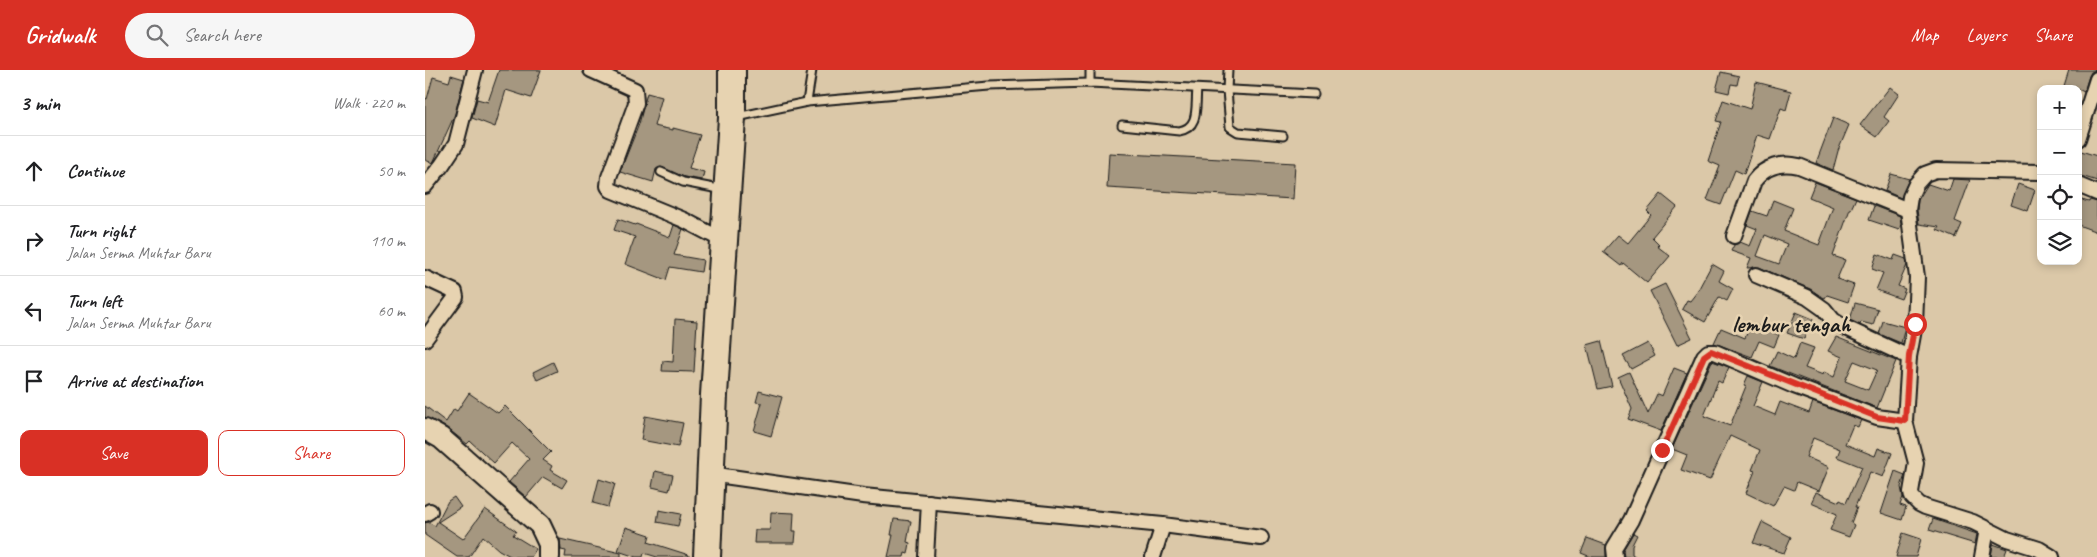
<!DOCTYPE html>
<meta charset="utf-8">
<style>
body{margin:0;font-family:Caveat,sans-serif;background:#f6f6f6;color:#202124}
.controls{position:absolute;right:15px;top:15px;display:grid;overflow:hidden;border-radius:10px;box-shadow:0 2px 8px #0003}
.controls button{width:45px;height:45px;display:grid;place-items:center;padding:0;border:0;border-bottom:1px solid #e0e0e0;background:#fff;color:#202124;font:25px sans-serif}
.stop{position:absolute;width:15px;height:15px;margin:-11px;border:4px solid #d93025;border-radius:50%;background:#fff}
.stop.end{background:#d93025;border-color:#fff;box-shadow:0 1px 5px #0008}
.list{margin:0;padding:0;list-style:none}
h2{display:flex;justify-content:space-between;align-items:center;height:65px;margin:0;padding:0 20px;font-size:21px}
h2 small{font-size:16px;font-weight:400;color:#757577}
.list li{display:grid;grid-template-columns:32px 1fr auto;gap:15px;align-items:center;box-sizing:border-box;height:70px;padding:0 20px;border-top:1px solid #e0e0e0}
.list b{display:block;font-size:19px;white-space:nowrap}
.list p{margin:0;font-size:16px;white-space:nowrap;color:#757577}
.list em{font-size:16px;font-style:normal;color:#757577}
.actions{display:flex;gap:10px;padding:15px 20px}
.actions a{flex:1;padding:11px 0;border:1px solid #d93025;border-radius:10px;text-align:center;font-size:18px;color:#d93025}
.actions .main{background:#d93025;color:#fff}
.icon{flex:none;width:28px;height:28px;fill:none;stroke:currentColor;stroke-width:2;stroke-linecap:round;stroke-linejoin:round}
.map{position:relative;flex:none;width:1672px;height:487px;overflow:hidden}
header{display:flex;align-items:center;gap:30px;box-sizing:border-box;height:70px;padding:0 25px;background:#d93025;color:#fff}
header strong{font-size:24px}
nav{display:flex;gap:28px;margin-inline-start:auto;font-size:18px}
.search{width:350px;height:45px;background:#f6f6f6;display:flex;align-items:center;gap:12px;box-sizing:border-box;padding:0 18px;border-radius:28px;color:#757577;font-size:19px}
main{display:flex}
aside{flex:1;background:#fff}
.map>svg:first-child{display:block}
.building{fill:#a59780;stroke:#1c1c1c;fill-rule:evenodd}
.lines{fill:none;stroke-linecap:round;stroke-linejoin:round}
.lane-casing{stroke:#1c1c1c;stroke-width:11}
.street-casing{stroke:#1c1c1c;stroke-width:18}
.secondary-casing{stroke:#1c1c1c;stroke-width:24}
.highway-casing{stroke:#1c1c1c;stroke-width:30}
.lane{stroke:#e7d3b1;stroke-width:7}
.street{stroke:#e7d3b1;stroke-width:14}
.secondary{stroke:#e7d3b1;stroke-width:20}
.highway{stroke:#e7d3b1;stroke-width:26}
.route{stroke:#d93025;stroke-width:6}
.labels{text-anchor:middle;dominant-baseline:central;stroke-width:5;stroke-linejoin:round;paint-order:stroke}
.quarter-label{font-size:24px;font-weight:bold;fill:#1c1c1c;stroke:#e7d3b1}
</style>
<header>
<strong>Gridwalk</strong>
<div class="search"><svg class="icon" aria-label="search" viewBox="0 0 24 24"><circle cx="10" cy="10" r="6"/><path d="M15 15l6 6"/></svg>Search here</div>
<nav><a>Map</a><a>Layers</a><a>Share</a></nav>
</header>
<main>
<aside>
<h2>3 min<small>Walk · 220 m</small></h2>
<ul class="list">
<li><svg class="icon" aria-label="ahead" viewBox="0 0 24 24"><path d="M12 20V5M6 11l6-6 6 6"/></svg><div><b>Continue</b></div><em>50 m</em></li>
<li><svg class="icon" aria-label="right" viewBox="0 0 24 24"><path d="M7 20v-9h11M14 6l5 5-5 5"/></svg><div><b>Turn right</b><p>Jalan Serma Muhtar Baru</p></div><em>110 m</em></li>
<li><svg class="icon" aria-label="left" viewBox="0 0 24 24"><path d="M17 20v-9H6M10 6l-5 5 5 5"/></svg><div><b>Turn left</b><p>Jalan Serma Muhtar Baru</p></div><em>60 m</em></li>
<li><svg class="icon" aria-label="arrive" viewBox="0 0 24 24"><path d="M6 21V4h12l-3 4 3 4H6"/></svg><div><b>Arrive at destination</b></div></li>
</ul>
<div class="actions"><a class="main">Save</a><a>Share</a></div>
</aside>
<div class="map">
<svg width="1672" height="487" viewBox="0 0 1672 487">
<rect width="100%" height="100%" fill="#dbc8a8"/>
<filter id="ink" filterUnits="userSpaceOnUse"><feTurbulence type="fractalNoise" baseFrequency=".02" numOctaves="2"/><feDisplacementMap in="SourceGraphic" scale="10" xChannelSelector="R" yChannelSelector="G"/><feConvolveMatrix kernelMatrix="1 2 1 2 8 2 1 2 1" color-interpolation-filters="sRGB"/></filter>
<g filter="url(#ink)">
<g class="building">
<polygon points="74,0 116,0 106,28 81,20 70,57 47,48 52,29 63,32"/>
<polygon points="1644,0 1672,0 1666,2 1664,6 1659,22 1653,19 1638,19"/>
<polygon points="1296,2 1314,6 1312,15 1306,14 1304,23 1291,20"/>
<polygon points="26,5 39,9 30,44 8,93 0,90 0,28 2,29 8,7 24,12"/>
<polygon points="1331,12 1366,21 1361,40 1356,38 1345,69 1332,65 1319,104 1310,100 1296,135 1282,130 1295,96 1283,91 1296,52 1291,51 1298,30 1325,39"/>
<polygon points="1465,17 1474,24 1459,47 1464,51 1452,67 1435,55"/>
<polygon points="222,23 237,27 229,56 248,60 248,58 275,65 264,98 279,102 277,110 259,107 236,97 231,99 228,112 195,102 214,54"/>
<polygon points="1408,48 1424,55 1413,81 1408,100 1391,93"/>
<polygon points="1653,80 1672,86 1672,111 1653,105"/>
<polygon points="684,83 870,93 868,129 682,118"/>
<polygon points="1466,104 1484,109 1476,128 1460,121"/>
<polygon points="1528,109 1545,110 1530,151 1537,154 1531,168 1512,160 1514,157 1494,154 1492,140 1493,130 1503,114 1524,121"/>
<path d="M1390,112l41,16 -5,11h-1l-17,47 12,4 -8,19 17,6 -6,17 -21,-7 -2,3 -5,-2 -10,-7 -51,-22 -12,1 4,-10 -20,-7 3,-6 6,-3 10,4 7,-17 -10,-4 5,-14 15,5 6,-16 20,8 -9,23 35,14 14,-38 -24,-10zM1340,165l22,9 -8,20 -22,-8z"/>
<polygon points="1593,114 1610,120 1603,141 1586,135"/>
<polygon points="1236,124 1252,137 1227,167 1234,174 1232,176 1245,186 1222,213 1198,193 1196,196 1178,182 1193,165 1203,173 1226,145 1222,141"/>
<polygon points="1653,129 1664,132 1665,130 1672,132 1672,162 1653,155"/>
<polygon points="1449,136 1475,146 1476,154 1474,160 1444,150"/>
<polygon points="193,149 210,155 211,154 245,167 249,155 258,159 249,185 278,190 276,202 245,197 241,210 200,194 210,167 189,160"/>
<polygon points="1452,184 1468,190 1470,185 1481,189 1482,195 1473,216 1480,219 1476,229 1451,220 1458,203 1447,199"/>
<polygon points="1287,194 1299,201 1294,211 1308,219 1302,231 1294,227 1280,252 1257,239 1262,230 1265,231 1272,222"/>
<polygon points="1240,214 1267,268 1252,275 1225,221"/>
<polygon points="1430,233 1453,239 1448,255 1436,252 1435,255 1425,250"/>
<polygon points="1371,242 1388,249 1379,269 1362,263"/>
<polygon points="250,249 272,251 269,302 237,301 238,291 248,292"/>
<polygon points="1458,251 1480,257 1476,273 1454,264"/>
<polygon points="1326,253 1354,265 1349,277 1334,271 1327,287 1289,273 1296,258 1320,268"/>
<path d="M1411,267l60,24 -19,47 -107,-42 7,-15 17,8 6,-16 14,5 -9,20 18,7 1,-3 10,5 8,-20 -14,-6zM1429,291l23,9 -9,20 -23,-9z"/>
<polygon points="1176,271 1187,316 1173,319 1162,275"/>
<polygon points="1223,273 1230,286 1206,299 1198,286"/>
<polygon points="1287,291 1304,297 1297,313 1293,311 1279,346 1305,356 1321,316 1319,315 1323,306 1338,312 1328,336 1350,345 1355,332 1384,343 1388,332 1436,350 1433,357 1428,355 1420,374 1450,386 1453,378 1467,383 1458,407 1445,402 1430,437 1432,437 1426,453 1429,455 1424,467 1405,460 1412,444 1386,433 1391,422 1414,432 1415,430 1421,433 1437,397 1412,387 1415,379 1388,368 1381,387 1404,397 1394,421 1372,412 1369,420 1359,416 1348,436 1321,423 1330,401 1327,400 1335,380 1305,366 1285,410 1256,400 1262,385 1247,379"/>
<polygon points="128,292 132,301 112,310 108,302"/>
<polygon points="1249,298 1262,303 1236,361 1203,349 1207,339 1193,307 1204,302 1223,344 1232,324 1237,326"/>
<polygon points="334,321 357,327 346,366 329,361 337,333 331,332"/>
<polygon points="44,323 73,343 80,336 126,382 118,390 127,396 125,400 142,410 137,418 118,407 101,427 84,412 104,389 87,373 69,393 45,371 42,374 22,358 0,347 0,336 21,352 29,339 32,341"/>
<polygon points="220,346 258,353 253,377 216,370"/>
<polygon points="230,401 248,405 244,421 227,417"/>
<polygon points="1470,401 1480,405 1476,417 1478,427 1475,435 1481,437 1477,450 1456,443"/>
<polygon points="174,409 190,414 183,437 168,433"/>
<polygon points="29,427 36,437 13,452 38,469 60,439 91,461 88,465 111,479 106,487 87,487 74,480 58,466 44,487 32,487 0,465 0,453 3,452 10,456 23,431"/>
<polygon points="234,440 256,444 253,456 232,452"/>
<polygon points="346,442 369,443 368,461 371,461 370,473 329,473 330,460 345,460"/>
<polygon points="469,449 486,451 482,472 485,473 483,484 480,483 479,487 463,487 468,465 466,465"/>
<polygon points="1508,449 1552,464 1550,474 1504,460"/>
<polygon points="1337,452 1366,467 1359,483 1328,473"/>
<polygon points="201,457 225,465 223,472 264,485 264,487 232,487 219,483 218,487 211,487 193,481"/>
<polygon points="1208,463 1212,465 1207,475 1207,484 1211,487 1199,487 1198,480"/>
<polygon points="1478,463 1496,469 1491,487 1471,487"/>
<polygon points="1162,468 1181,475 1181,487 1166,487 1156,483"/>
<polygon points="135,469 196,483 196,487 140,487 141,481 136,480"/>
<polygon points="1568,474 1582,479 1579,487 1566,487"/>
</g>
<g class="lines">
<defs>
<g id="lane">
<polyline points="803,0 802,20 805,57 813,62 858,66"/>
<polyline points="665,13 665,0"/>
<polyline points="382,32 387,0"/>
<polyline points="312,47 382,32 564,16 665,13 889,24"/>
<path d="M697,55l57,6c21,-3 16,-25 18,-42"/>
<polyline points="236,102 258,112 299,120"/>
</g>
<g id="street">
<polyline points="166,0 210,20 211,33 184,107 183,116 186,120 259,150 299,171"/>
<polyline points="1653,69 1672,9"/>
<polyline points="1616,102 1511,100 1500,104 1491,114 1485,127 1483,140 1492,207 1490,254 1484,287 1480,351 1491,393 1486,422 1487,427 1494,434 1500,437 1548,452 1582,469 1614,479 1627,487"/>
<polyline points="1653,115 1672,123"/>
<polyline points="0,116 17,95 31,74 50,0"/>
<path d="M1309,166l20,-55c11,-15 28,-19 45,-15l109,44"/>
<polyline points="1331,205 1382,227 1399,239 1408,250 1419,257 1484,287"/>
<polyline points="0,208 30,222 31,227 0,269"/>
<polyline points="285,404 438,426 738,455 836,468"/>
<polyline points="0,444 5,441"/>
<polyline points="501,487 504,432"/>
<polyline points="728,487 738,455"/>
<polyline points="1190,487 1189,478 1206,450 1279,286 1283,282 1290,282 1369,316 1452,347 1480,351"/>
<polyline points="1557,487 1562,459"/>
</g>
<polyline id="secondary" points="0,359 16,368 115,455 124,474 124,487"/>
<polyline id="highway" points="282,487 289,325 307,48 307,0"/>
</defs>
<use href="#lane" class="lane-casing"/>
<use href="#street" class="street-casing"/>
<use href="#secondary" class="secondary-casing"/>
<use href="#highway" class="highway-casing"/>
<use href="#lane" class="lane"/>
<use href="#street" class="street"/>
<use href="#secondary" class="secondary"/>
<use href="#highway" class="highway"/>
</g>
</g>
<g class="lines" filter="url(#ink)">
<polyline class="route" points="1237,380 1279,286 1286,281 1452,347 1480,351 1484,286 1490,254"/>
</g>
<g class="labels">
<g class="quarter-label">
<text x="1366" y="254">lembur tengah</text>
</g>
</g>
</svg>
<div class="controls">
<button>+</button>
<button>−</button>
<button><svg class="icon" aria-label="locate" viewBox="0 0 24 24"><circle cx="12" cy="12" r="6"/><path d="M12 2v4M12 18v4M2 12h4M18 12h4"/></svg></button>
<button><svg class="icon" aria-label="layers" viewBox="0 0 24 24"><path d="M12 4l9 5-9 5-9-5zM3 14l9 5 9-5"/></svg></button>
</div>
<div class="stop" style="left:1490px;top:254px"></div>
<div class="stop end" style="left:1237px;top:380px"></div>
</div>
</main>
